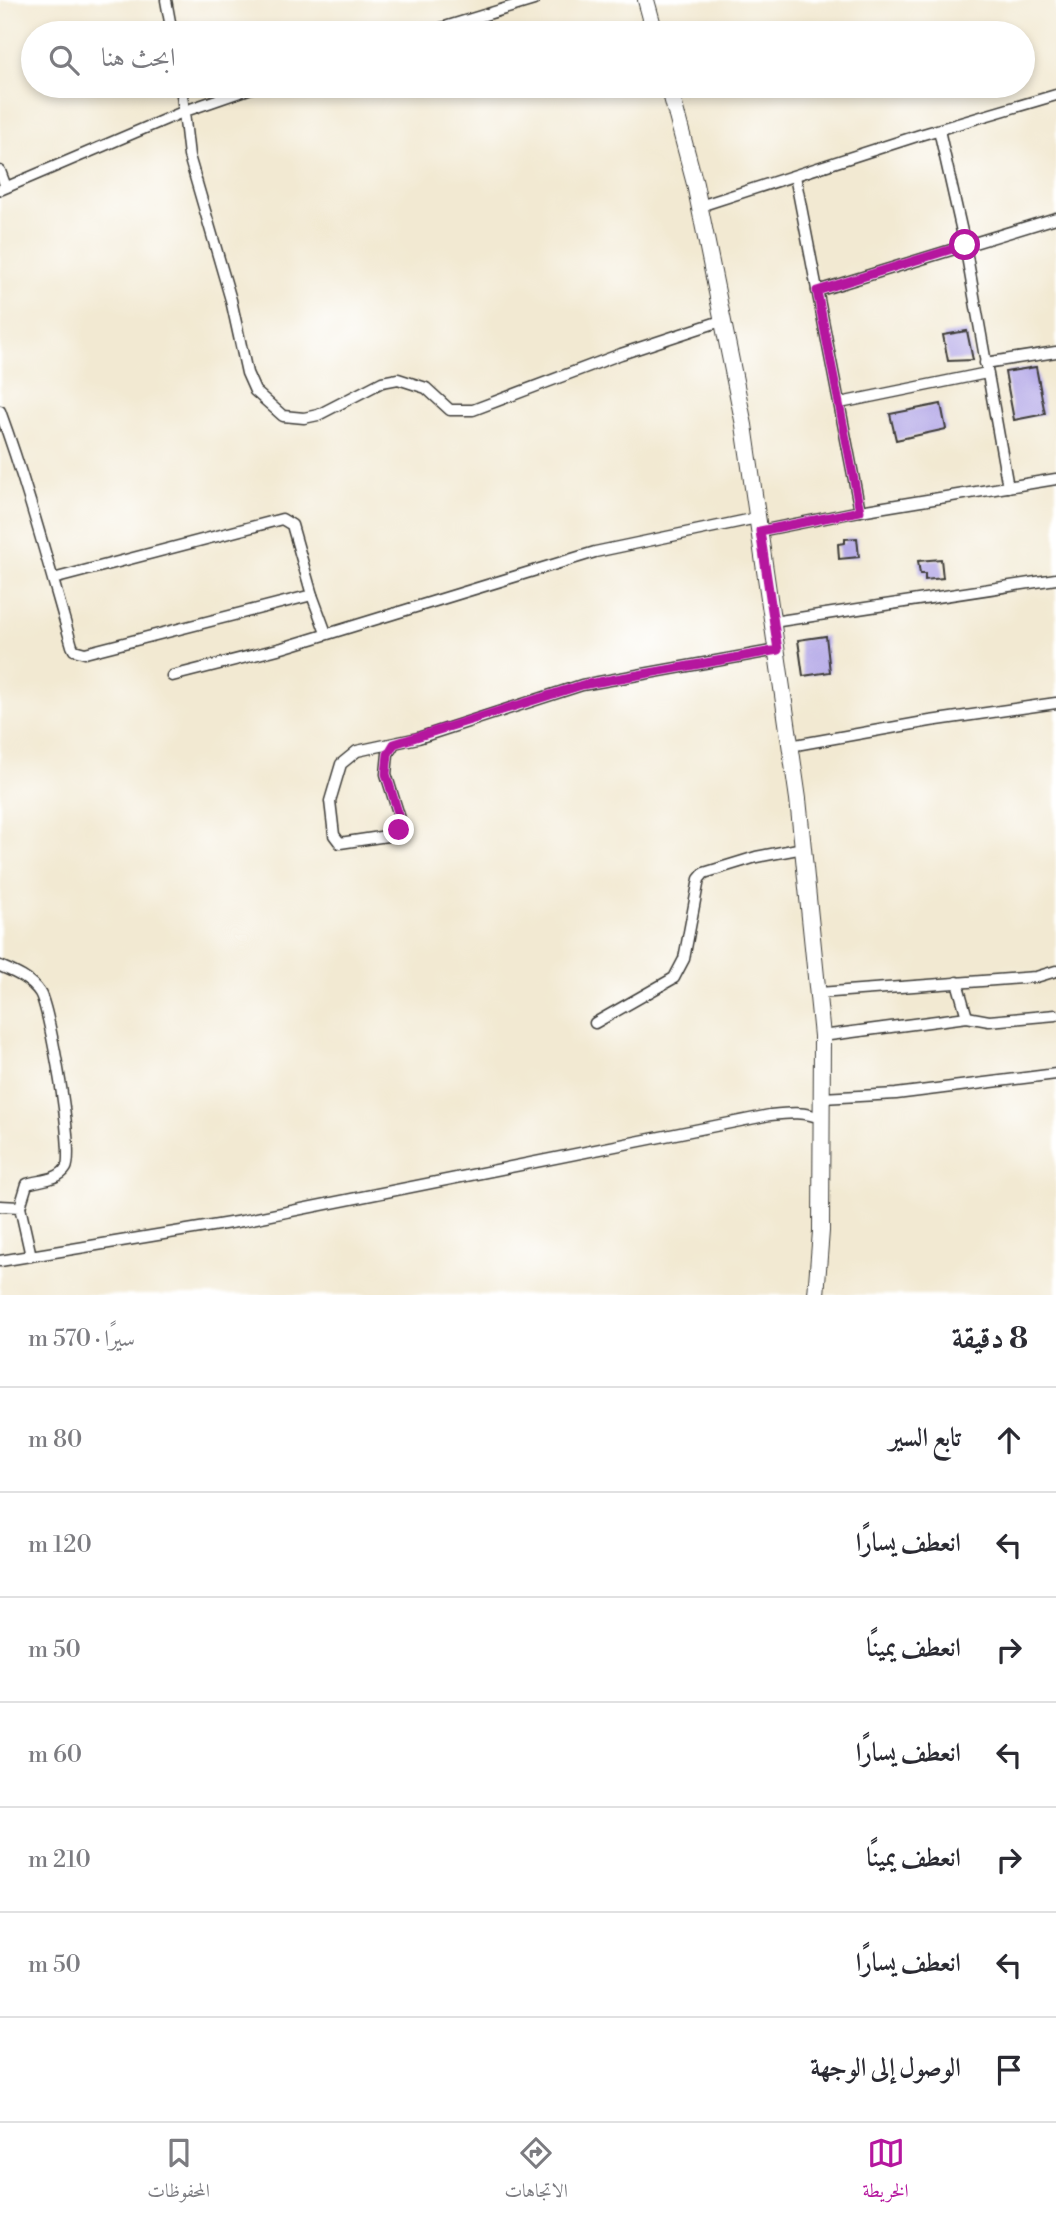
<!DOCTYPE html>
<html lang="ar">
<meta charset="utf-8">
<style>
body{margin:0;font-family:"Libre Bodoni",Amiri,serif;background:#f7f7f7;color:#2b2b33;direction:rtl}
.stop{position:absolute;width:21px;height:21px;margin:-16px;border:5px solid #b5179e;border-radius:50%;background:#fff}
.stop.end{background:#b5179e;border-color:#fff;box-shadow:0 2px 7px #0008}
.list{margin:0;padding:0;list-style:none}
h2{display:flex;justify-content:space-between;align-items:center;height:91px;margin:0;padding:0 28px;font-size:30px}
h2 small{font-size:23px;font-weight:400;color:#7c7c81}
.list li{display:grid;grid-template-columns:46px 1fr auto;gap:21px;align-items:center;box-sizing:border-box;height:105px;padding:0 28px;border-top:2px solid #e1e1e2}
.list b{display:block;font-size:26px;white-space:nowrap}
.list em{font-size:23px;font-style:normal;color:#7c7c81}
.icon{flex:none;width:38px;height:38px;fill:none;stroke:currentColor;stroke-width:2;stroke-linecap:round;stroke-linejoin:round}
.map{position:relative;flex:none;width:1056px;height:1295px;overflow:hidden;direction:ltr}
.search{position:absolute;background:#fff;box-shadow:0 4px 10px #0003;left:21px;right:21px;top:21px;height:77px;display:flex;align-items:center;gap:18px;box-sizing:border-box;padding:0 24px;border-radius:38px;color:#7c7c81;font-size:26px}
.sheet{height:826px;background:#fff}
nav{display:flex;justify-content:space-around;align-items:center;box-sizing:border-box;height:98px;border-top:2px solid #e1e1e2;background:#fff;font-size:19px;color:#7c7c81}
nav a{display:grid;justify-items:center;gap:4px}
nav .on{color:#b5179e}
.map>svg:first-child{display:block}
.building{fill:#b1a5e6}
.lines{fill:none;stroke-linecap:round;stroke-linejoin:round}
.street-casing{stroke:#3c3b37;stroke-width:13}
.secondary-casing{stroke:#3c3b37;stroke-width:18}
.street{stroke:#fff;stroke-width:10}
.secondary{stroke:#fff;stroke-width:16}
.route{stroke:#b5179e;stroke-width:9}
</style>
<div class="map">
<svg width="1056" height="1295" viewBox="0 0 1056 1295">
<rect width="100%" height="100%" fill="#fff"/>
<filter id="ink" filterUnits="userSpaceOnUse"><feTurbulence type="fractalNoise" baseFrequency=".0143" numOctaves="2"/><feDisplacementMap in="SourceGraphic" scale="14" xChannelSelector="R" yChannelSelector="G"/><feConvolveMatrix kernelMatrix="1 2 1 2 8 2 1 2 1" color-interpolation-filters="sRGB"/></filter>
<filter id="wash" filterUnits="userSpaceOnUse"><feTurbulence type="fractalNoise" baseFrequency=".00686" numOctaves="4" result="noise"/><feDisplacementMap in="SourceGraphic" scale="28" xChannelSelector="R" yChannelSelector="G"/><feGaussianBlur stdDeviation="1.57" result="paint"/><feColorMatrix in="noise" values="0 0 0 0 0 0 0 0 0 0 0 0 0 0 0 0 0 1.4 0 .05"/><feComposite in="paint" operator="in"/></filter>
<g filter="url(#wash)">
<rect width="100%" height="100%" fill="#f2e9d2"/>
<g id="blocks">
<g class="building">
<polygon points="967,331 973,360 948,361 943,335"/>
<polygon points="1036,367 1045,414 1014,420 1005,372"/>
<polygon points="941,404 946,429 896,440 890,414"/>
<polygon points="857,538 859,557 839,559 838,544 845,543 845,539"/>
<polygon points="941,559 943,578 925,580 925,574 920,574 918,561"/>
<polygon points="826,636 830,672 803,676 798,640"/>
</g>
</g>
</g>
<g filter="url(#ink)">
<use href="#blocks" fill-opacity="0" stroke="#3c3b37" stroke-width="2"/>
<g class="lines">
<defs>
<g id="street">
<polyline points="166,0 172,33"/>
<polyline points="425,33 534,0"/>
<polyline points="181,86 189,156 231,300 247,373 255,391 283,416 304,418 318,415 382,382 398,379 426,388 450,410 473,410 621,354 724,320"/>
<polyline points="939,130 965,245 1008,487"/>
<polyline points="0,171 6,187"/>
<polyline points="795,176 860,511"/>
<polyline points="0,190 185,111 257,86"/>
<polyline points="700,206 920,135 1056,95"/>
<polyline points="817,291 1056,218"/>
<polyline points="985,363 1056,352"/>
<polyline points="840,403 987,373"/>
<path d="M0,411c28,77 49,156 72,235l2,4 11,3 227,-58 -20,-70 -10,-6 -229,60"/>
<polyline points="760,531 860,511 1056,479"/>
<polyline points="312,595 326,633"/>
<polyline points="773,622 1056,579"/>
<polyline points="172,676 282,648 595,552 757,518"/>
<polyline points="394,744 388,754 386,774 401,822 399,830 387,836 340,843 334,835 330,801 341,764 357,751 418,738 582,685 777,650"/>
<polyline points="790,746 930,721 1056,703"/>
<path d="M0,966c14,6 31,13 40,27 10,17 35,161 26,175 -7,12 -27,12 -39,16l-7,23"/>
<polyline points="957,982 967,1017"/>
<polyline points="819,993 1036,977 1056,971"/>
<polyline points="595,1023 674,978 684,959 699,879 704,873 756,857 803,848"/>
<polyline points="822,1036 967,1017 989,1021 1056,1015"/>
<polyline points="822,1098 896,1094 1056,1074"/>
<polyline points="0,1206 20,1207 31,1256"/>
<path d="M0,1261l242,-40 528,-106c18,-2 35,-4 52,4"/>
</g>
<g id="secondary">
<polyline points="646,0 655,33"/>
<polyline points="669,86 695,184 744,425 798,799 822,1036 821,1231 816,1295"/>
</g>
</defs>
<use href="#street" class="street-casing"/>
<use href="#secondary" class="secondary-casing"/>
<use href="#street" class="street"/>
<use href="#secondary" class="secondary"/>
</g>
</g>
<g class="lines" filter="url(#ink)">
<polyline class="route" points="399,830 401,822 386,774 388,754 394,744 582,685 778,650 760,531 860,511 817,291 965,245"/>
</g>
</svg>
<div class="stop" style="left:965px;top:245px"></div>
<div class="stop end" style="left:399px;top:830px"></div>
<div class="search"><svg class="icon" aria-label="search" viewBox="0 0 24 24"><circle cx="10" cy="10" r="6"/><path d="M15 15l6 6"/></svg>ابحث هنا</div>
</div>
<section class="sheet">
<h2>8 دقيقة<small>سيرًا · 570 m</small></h2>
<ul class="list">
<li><svg class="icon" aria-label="ahead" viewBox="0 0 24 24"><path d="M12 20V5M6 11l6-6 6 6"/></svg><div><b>تابع السير</b></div><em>80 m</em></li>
<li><svg class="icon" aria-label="left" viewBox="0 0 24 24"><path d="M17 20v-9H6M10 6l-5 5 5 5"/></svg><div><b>انعطف يسارًا</b></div><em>120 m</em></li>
<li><svg class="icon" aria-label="right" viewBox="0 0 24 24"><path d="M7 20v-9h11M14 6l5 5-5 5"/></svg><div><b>انعطف يمينًا</b></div><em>50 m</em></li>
<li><svg class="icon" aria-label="left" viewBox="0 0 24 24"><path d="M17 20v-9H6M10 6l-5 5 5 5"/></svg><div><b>انعطف يسارًا</b></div><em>60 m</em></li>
<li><svg class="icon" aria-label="right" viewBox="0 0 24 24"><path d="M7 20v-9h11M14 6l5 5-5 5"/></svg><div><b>انعطف يمينًا</b></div><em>210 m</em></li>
<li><svg class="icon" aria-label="left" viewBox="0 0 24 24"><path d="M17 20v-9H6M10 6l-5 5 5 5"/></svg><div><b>انعطف يسارًا</b></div><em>50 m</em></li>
<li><svg class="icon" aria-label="arrive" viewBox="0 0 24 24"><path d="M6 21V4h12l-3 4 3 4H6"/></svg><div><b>الوصول إلى الوجهة</b></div></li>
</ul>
</section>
<nav>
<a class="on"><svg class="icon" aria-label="map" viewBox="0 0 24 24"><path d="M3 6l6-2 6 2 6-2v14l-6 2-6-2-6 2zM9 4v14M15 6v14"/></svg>الخريطة</a>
<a><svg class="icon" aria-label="directions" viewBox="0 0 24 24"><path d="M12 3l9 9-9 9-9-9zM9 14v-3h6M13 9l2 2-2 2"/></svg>الاتجاهات</a>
<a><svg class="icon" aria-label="saved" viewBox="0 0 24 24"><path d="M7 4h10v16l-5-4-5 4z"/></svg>المحفوظات</a>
</nav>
